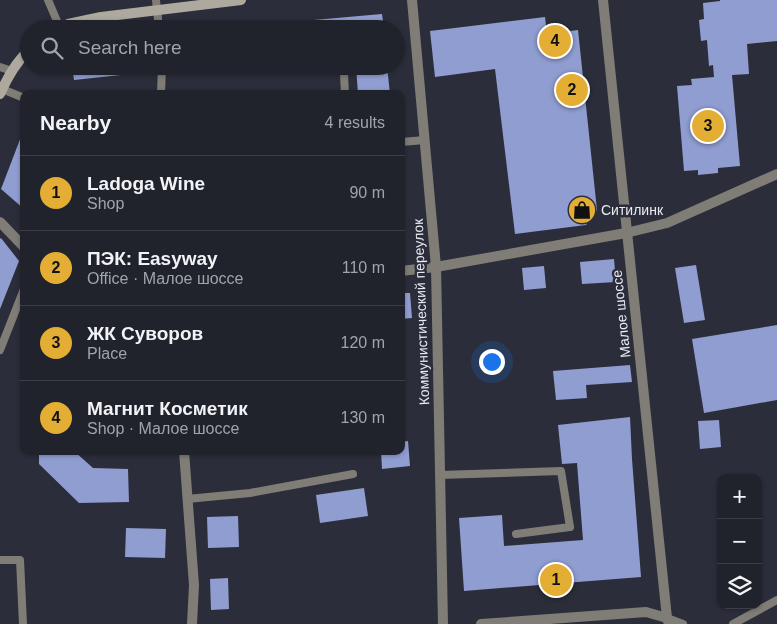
<!DOCTYPE html>
<meta charset="utf-8">
<style>
body{margin:0;font-family:Arial,sans-serif;background:#282a34;color:#f1f3f6}
.controls{position:absolute;right:15px;bottom:15px;display:grid;overflow:hidden;border-radius:10px;box-shadow:0 1px 4px #0004}
.controls button{width:45px;height:45px;display:grid;place-items:center;padding:0;border:0;border-bottom:1px solid #3d3f48;background:#20222c;color:#f1f3f6;font:25px sans-serif}
.you{position:absolute;left:491px;top:361px;width:18px;height:18px;margin:-12px;border:4px solid #fff;border-radius:50%;background:#1a73e8;box-shadow:0 0 0 8px #1a73e833}
.badge{display:grid;place-items:center;width:32px;height:32px;border-radius:50%;background:#e4ae35;color:#111;font-size:16px;font-weight:700}
.pin{position:absolute;translate:-50% -50%;border:2px solid #fff;box-shadow:0 1px 5px #0006}
.list{margin:0;padding:0;list-style:none}
h2{display:flex;justify-content:space-between;align-items:center;height:65px;margin:0;padding:0 20px;font-size:21px}
h2 small{font-size:16px;font-weight:400;color:#a2a4a9}
.list li{display:grid;grid-template-columns:32px 1fr auto;gap:15px;align-items:center;box-sizing:border-box;height:75px;padding:0 20px;border-top:1px solid #3d3f48}
.list b{display:block;font-size:19px;white-space:nowrap}
.list p{margin:0;font-size:16px;white-space:nowrap;color:#a2a4a9}
.list em{font-size:16px;font-style:normal;color:#a2a4a9}
.icon{flex:none;width:28px;height:28px;fill:none;stroke:currentColor;stroke-width:2;stroke-linecap:round;stroke-linejoin:round}
.map{position:relative;flex:none;width:777px;height:624px;overflow:hidden}
.search{position:absolute;background:#20222c;box-shadow:0 1px 4px #0004;left:20px;top:20px;width:385px;height:55px;display:flex;align-items:center;gap:12px;box-sizing:border-box;padding:0 18px;border-radius:28px;color:#a2a4a9;font-size:19px}
.panel{position:absolute;background:#20222c;box-shadow:0 1px 4px #0004;left:20px;top:90px;width:385px;height:365px;border-radius:10px}
.map>svg:first-child{display:block}
.building{fill:#909dd1}
.lines{fill:none;stroke-linecap:round;stroke-linejoin:round}
.lane{stroke:#807d77;stroke-width:8}
.street{stroke:#807d77;stroke-width:10}
.secondary{stroke:#aea99f;stroke-width:10}
.labels{text-anchor:middle;dominant-baseline:central;stroke-width:5;stroke-linejoin:round;paint-order:stroke}
.poi-label{font-size:14px;fill:#e9ebf3;stroke:#2b2e3a;text-anchor:start}
.street-label{font-size:14px;fill:#e9ebf3;stroke:#2b2e3a}
</style>
<div class="map">
<svg width="777" height="624" viewBox="0 0 777 624">
<rect width="100%" height="100%" fill="#2b2e3a"/>
<g class="building">
<polygon points="720,0 777,0 777,41 747,44 749,74 732,75 740,166 718,168 718,173 698,175 698,170 684,171 677,86 692,85 691,79 714,77 713,65 709,66 707,40 701,41 699,20 704,19 703,3 720,1"/>
<polygon points="382,14 384,29 234,29 233,27"/>
<polygon points="545,17 547,34 578,30 597,210 586,225 515,234 495,69 435,77 430,31"/>
<polygon points="72,66 148,66 149,72 74,80"/>
<polygon points="356,66 387,66 390,94 358,94"/>
<polygon points="24,129 24,209 1,189"/>
<polygon points="1,238 19,261 0,309 0,239"/>
<polygon points="614,259 616,282 582,284 580,262"/>
<polygon points="696,265 705,320 684,323 675,268"/>
<polygon points="544,266 546,288 524,290 522,268"/>
<polygon points="401,293 410,293 412,318 401,319"/>
<polygon points="777,325 777,400 704,413 692,339"/>
<polygon points="630,365 632,382 586,385 587,398 556,400 553,371"/>
<polygon points="630,417 632,459 641,577 464,591 459,518 502,515 504,546 583,540 577,463 562,464 558,425"/>
<polygon points="719,420 721,447 700,449 698,421"/>
<polygon points="408,441 410,466 382,469 381,451 401,451 401,442"/>
<polygon points="39,451 74,451 93,468 128,469 129,502 79,503 39,464"/>
<polygon points="364,488 368,516 320,523 316,495"/>
<polygon points="238,516 239,547 208,548 207,517"/>
<polygon points="126,528 166,529 165,558 125,557"/>
<polygon points="228,578 229,609 211,610 210,579"/>
</g>
<g class="lines">
<g class="lane">
<polyline points="48,0 60,28"/>
<polyline points="156,0 159,29"/>
<polyline points="0,67 12,71"/>
<polyline points="344,74 345,94"/>
<polyline points="2,89 24,98"/>
<polyline points="161,94 162,66"/>
<polyline points="401,142 425,140"/>
<polyline points="0,350 24,289"/>
<polyline points="440,475 561,471 570,527 516,534"/>
<polyline points="187,499 250,493 353,474"/>
<polyline points="0,560 20,560 23,624"/>
<polyline points="667,618 683,624"/>
<polyline points="733,624 777,600"/>
</g>
<g class="street">
<polyline points="412,0 436,267 443,624"/>
<polyline points="603,0 667,618 669,624"/>
<polyline points="0,222 24,247"/>
<polyline points="401,271 436,267 626,233 667,223 777,174"/>
<polyline points="184,451 194,585 192,624"/>
<polyline points="481,624 646,612 667,618"/>
</g>
<g class="secondary">
<polyline points="59,29 68,24 101,17 241,0"/>
<path d="M0,94c7,-16 16,-32 29,-44"/>
</g>
</g>
<defs>
<symbol id="shop-disc" viewBox="-11 -11 22 22"><circle r="9.5" fill="#e4ae35" stroke="#2b2e3a"/><path d="M-5-2.5h2.3a2.7 3.5 0 0 1 5.4 0H5L5.5 6h-11ZM-1.5-2.5h3a1.5 2.3 0 0 0-3 0Z" fill="#111"/></symbol>
</defs>
<g fill-rule="evenodd">
<use href="#shop-disc" x="566" y="194" width="32" height="32"/>
</g>
<g class="labels">
<g class="poi-label">
<text x="601" y="210">Ситилинк</text>
</g>
<g class="street-label">
<text transform="translate(421 312) rotate(-92)">Коммунистический переулок</text>
<text transform="translate(621 314) rotate(-96)">Малое шоссе</text>
</g>
</g>
</svg>
<div class="controls">
<button>+</button>
<button>−</button>
<button><svg class="icon" aria-label="layers" viewBox="0 0 24 24"><path d="M12 4l9 5-9 5-9-5zM3 14l9 5 9-5"/></svg></button>
</div>
<div class="you"></div>
<div class="pin badge" style="left:556px;top:580px">1</div>
<div class="pin badge" style="left:572px;top:90px">2</div>
<div class="pin badge" style="left:708px;top:126px">3</div>
<div class="pin badge" style="left:555px;top:41px">4</div>
<div class="search"><svg class="icon" aria-label="search" viewBox="0 0 24 24"><circle cx="10" cy="10" r="6"/><path d="M15 15l6 6"/></svg>Search here</div>
<section class="panel">
<h2>Nearby<small>4 results</small></h2>
<ul class="list">
<li><span class="badge">1</span><div><b>Ladoga Wine</b><p>Shop</p></div><em>90 m</em></li>
<li><span class="badge">2</span><div><b>ПЭК: Easyway</b><p>Office · Малое шоссе</p></div><em>110 m</em></li>
<li><span class="badge">3</span><div><b>ЖК Суворов</b><p>Place</p></div><em>120 m</em></li>
<li><span class="badge">4</span><div><b>Магнит Косметик</b><p>Shop · Малое шоссе</p></div><em>130 m</em></li>
</ul>
</section>
</div>
